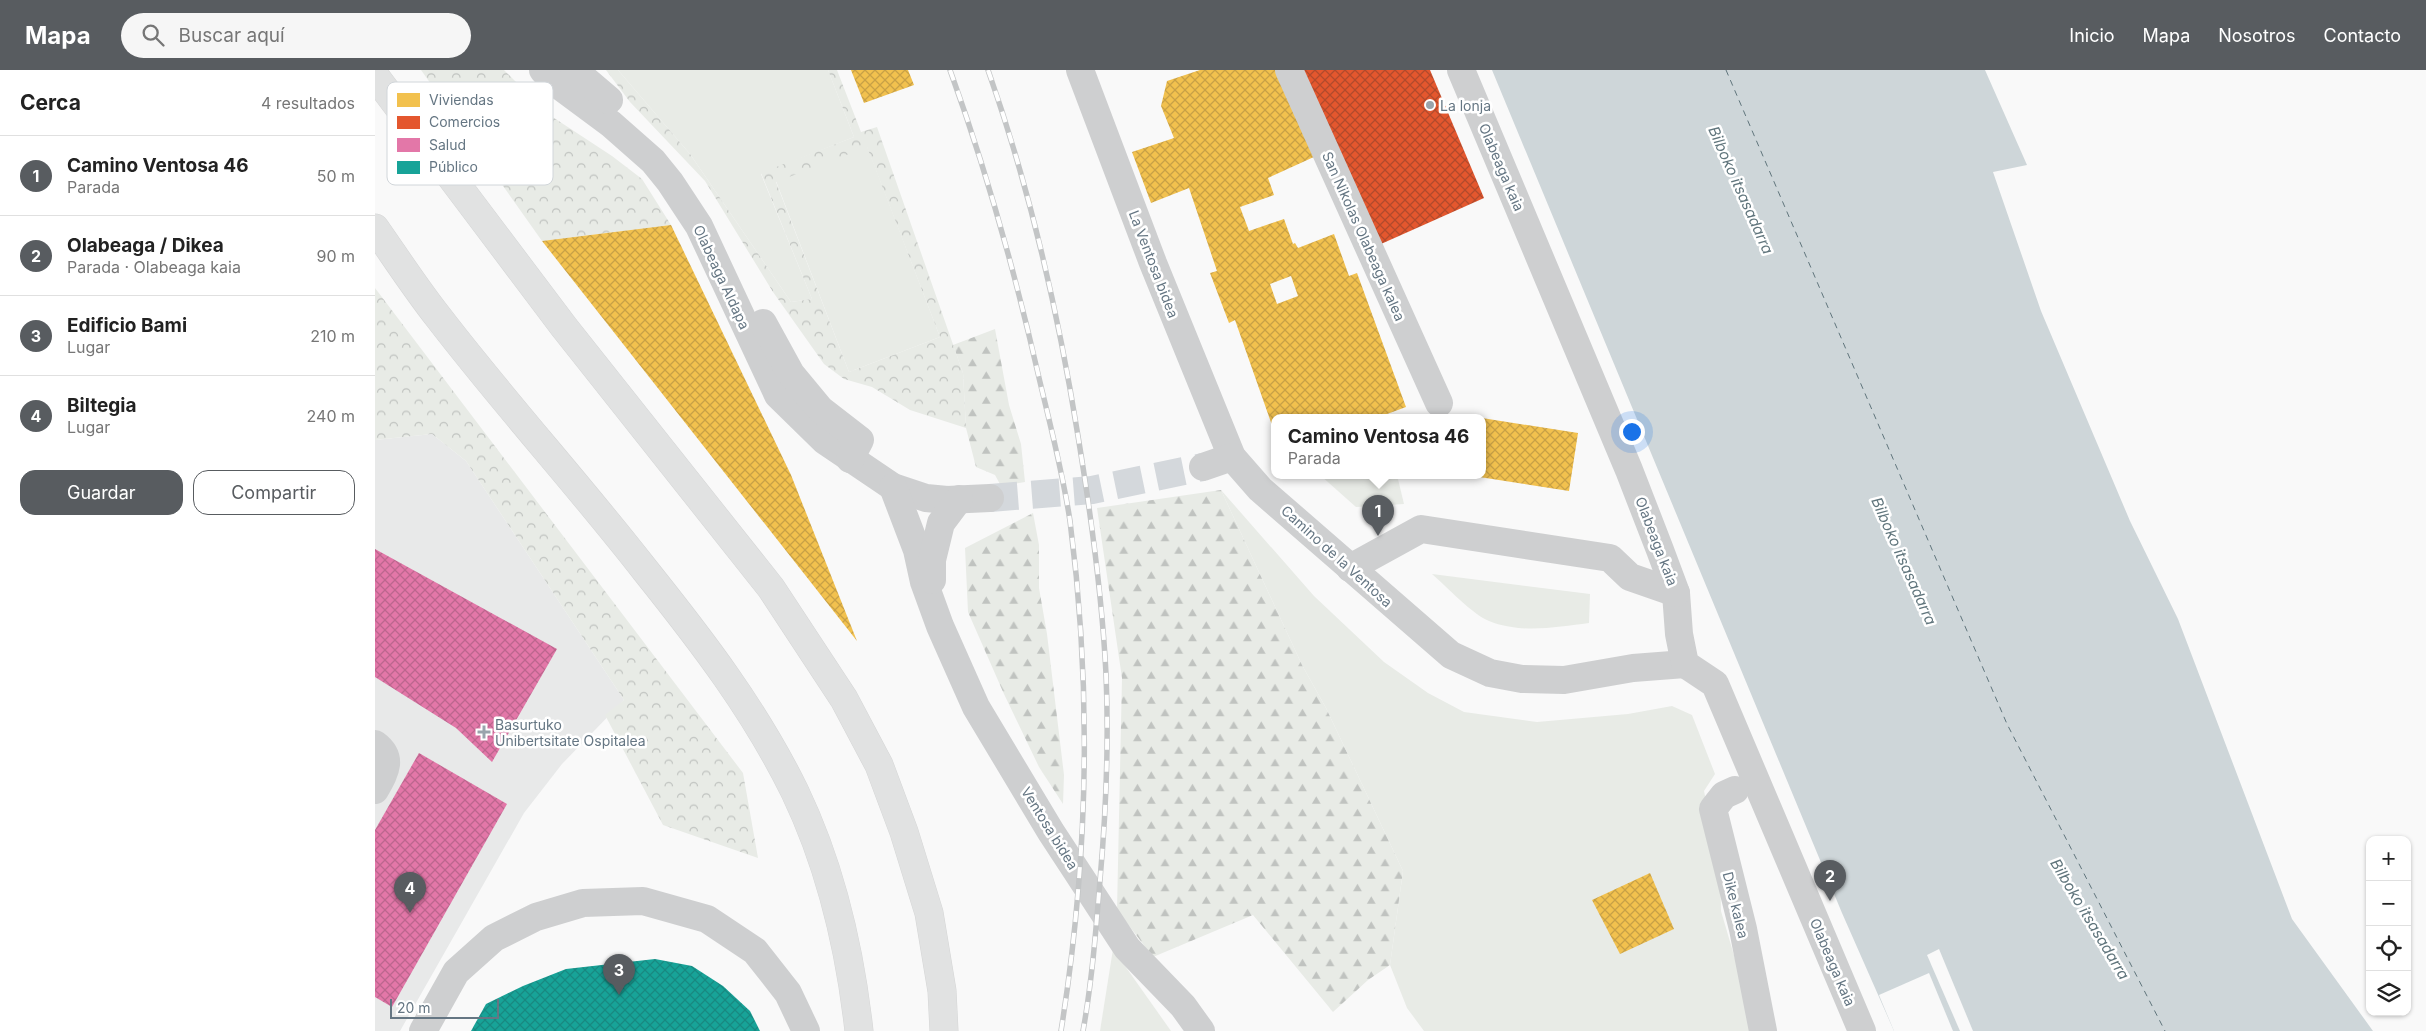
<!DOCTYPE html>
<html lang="es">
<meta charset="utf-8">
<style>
body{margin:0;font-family:Inter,sans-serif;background:#f6f6f6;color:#222}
.controls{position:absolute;right:15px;bottom:15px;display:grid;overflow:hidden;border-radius:10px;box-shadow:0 1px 4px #0004}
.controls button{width:45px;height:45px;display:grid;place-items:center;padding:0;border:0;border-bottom:1px solid #e0e0e0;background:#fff;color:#222;font:25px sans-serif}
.scale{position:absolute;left:15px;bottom:12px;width:109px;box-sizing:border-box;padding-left:5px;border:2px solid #657683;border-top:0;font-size:14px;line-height:18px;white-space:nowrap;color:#657683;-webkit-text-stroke:4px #fff;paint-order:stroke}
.you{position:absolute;left:1256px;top:361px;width:18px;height:18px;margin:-12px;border:4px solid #fff;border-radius:50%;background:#1a73e8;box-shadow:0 0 0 8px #1a73e833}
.badge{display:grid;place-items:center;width:32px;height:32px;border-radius:50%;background:#585c60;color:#fff;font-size:16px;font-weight:700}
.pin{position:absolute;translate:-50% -41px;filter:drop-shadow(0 1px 2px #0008)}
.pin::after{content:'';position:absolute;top:26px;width:18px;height:15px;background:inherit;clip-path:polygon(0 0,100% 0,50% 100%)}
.popup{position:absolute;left:896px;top:344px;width:215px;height:65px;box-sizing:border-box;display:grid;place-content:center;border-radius:10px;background:#fff;filter:drop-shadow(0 1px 4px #0005);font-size:16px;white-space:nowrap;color:#767676}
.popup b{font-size:19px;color:#222}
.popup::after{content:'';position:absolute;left:50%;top:100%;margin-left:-10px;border:10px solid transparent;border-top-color:#fff}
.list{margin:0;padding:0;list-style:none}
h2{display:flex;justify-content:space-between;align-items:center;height:65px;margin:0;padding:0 20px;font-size:21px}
h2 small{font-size:16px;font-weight:400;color:#767676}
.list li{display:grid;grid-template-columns:32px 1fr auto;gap:15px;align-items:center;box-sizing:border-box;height:80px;padding:0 20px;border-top:1px solid #e0e0e0}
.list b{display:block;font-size:19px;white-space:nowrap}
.list p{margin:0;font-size:16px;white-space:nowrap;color:#767676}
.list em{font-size:16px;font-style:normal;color:#767676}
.actions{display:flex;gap:10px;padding:15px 20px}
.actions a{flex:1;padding:11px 0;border:1px solid #585c60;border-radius:15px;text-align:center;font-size:18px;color:#585c60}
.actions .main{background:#585c60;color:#fff}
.icon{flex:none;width:28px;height:28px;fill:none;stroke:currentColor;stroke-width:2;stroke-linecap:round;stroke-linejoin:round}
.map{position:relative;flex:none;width:2051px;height:961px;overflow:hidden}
header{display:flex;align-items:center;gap:30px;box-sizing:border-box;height:70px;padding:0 25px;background:#585c60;color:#fff}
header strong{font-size:24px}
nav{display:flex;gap:28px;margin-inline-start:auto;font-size:18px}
.search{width:350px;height:45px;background:#f6f6f6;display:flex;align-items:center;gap:12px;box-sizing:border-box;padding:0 18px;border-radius:28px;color:#767676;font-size:19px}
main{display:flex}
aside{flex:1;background:#fff}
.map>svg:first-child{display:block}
.built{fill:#e8e9e9}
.grass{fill:#e8ebe6}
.forest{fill:url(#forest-firs)}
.park{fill:url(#park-crowns);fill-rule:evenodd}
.water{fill:#ced6d9}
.pier{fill:#f9f9f9}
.homes{fill:url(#homes-cross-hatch);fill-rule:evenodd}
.shops{fill:url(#shops-cross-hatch)}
.health{fill:url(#health-cross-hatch)}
.public{fill:url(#public-cross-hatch)}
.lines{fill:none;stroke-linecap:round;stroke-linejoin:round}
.ferry{stroke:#60757c;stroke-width:1;stroke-dasharray:6 5;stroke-linecap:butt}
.minor-tunnel{stroke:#d4d8dc;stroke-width:28;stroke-dasharray:28 14;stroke-linecap:butt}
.highway-casing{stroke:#d5d6d6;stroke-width:29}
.minor{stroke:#cecfd0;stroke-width:28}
.highway{stroke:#e1e2e2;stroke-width:28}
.rail-casing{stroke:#c3c5c6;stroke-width:5.5}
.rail{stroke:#fff;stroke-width:4;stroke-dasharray:11;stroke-linecap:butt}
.poi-dot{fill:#99a4ac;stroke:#fff;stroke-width:2}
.labels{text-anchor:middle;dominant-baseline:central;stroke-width:5;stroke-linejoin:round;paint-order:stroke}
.poi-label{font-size:14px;fill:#657683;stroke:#fff;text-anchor:start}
.street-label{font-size:14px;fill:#657683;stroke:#fff}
.water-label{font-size:15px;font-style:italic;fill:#60757c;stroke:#fff}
.key{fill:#fff;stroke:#d1d6da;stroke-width:1}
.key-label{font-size:14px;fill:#657683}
</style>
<header>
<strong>Mapa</strong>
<div class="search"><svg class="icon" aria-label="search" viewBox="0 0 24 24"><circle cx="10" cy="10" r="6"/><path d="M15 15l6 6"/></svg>Buscar aquí</div>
<nav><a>Inicio</a><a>Mapa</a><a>Nosotros</a><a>Contacto</a></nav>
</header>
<main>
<aside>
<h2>Cerca<small>4 resultados</small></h2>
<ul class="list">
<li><span class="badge">1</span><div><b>Camino Ventosa 46</b><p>Parada</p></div><em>50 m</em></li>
<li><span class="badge">2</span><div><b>Olabeaga / Dikea</b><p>Parada · Olabeaga kaia</p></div><em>90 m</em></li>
<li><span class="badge">3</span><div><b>Edificio Bami</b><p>Lugar</p></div><em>210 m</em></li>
<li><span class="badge">4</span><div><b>Biltegia</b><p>Lugar</p></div><em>240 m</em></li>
</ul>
<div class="actions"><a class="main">Guardar</a><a>Compartir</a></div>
</aside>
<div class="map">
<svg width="2051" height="961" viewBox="0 0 2051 961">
<defs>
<pattern id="forest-firs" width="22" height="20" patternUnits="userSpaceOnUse" patternTransform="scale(1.25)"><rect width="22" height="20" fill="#e8ebe6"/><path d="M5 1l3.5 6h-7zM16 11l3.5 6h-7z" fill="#c0c3c0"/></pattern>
<pattern id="park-crowns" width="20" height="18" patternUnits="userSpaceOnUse" patternTransform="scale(1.25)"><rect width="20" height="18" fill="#e8ebe6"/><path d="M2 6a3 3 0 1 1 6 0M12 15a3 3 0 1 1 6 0" fill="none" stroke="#c0c3c0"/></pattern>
<pattern id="homes-cross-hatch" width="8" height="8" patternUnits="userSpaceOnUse" patternTransform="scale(1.25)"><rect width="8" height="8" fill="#f2c14e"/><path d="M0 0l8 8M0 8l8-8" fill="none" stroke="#c8a146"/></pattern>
<pattern id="shops-cross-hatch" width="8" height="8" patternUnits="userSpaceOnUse" patternTransform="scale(1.25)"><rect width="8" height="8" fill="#e4572e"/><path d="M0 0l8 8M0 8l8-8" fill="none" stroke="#b24a2c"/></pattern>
<pattern id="health-cross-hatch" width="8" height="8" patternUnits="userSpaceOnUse" patternTransform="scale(1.25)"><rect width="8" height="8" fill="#e377a8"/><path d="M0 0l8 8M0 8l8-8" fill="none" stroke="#bc668e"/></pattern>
<pattern id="public-cross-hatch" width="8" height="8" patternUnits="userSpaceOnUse" patternTransform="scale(1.25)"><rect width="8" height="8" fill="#17a398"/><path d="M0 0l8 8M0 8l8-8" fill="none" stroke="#188981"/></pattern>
</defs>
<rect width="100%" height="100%" fill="#f9f9f9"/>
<polygon class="built" points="57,364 91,391 249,630 187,694 149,743 25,961 0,961 0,370"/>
<g class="grass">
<polygon points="243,0 453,0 479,67 386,104 437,229 416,232 315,84"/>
<polygon points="492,76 565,267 474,302 401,111"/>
<polygon points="945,405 1022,405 1029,434 981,437"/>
<polygon points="846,420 939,526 1009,592 1053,623 1089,642 1162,652 1253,644 1297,636 1317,645 1340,704 1329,721 1345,796 1346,841 1375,940 1377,961 1049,961 1032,938 1015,895 1028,801 951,638 927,595"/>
<path d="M1057,504l158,20 -1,29c-32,4 -68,11 -100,-2 -16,-6 -43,-35 -57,-47z"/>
<polygon points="738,879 796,961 725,961"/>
</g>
<g class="forest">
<polygon points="620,259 634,335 646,374 650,412 626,416 620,405 601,397 591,358 588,303 578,275"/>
<polygon points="846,420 927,595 951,638 1028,801 1015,895 993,910 958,942 878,845 778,887 742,840 747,608 722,438"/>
<polygon points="658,443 664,475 664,518 672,564 689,705 688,734 664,697 629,624 593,542 590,478"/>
</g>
<g class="park">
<polygon points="46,0 129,0 173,44 237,86 267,109 296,155 167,171"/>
<path d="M231,0h12l72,84 101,148 21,-3 -51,-126 93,-36 -26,-67h9l24,62 16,-5 86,246 3,55 -56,-18 -38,-23 -28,-8 -20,-15 -51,-72 -68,-111 -75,-79zM492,77l73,190 -91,35 -73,-190z"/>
<polygon points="0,218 368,703 383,788 288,755 230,645 249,630 91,391 57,364 0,370"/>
</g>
<polygon class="water" points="1117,0 1610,0 1652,95 1618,102 1666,241 1755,451 1803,549 1917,849 1998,961 1519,961 1467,843"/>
<g class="pier">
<polygon points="1564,879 1598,961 1585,961 1552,885"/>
<polygon points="1554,903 1578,961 1519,961 1504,925"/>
</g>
<g class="homes">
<polygon points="476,0 533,0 539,15 489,33"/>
<path d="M825,0h75l41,86 -48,22 6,17 -34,12 9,24 35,-12 9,25 2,-1 3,5 36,-14 15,42 8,-3 49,134 -27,10h-105v14l-39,-111 -6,3 -19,-50 7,-2 -28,-83 -38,15 -19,-51 42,-14 -13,-32 6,-25zM916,206l7,20 -21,8 -7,-20z"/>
<polygon points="296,155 416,405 482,571 167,171"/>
<polygon points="1072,343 1072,347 1048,347 1048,346"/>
<polygon points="1107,348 1203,363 1194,421 1098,406 1107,405"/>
<polygon points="1275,803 1299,859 1245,884 1217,830"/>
</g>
<polygon class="shops" points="924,0 1055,0 1109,128 1006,174"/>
<g class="health">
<polygon points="0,479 182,579 117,692 81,658 0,607"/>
<polygon points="44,683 132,734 17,937 0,927 0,760"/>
</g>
<polygon class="public" points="280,889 317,896 348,916 375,941 385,961 96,961 111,934 148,916 191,899"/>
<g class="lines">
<polyline class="ferry" points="1351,0 1632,654 1790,961"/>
<polyline class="minor-tunnel" points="615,428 717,420 828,397"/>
<defs>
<g id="highway">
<polyline points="0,6 189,257 396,518 469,629 504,695 529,762 554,843 567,921 569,961"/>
<path d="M0,158c21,30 41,61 64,90 66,86 139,166 206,252 56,70 110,140 150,222 35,73 55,158 64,239"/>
</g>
</defs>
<use href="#highway" class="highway-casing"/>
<g class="minor">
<polyline points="168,0 178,11 236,54 278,91 295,112 324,156 403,325 450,371 518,417 551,428 572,430 615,428"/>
<polyline points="199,0 234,30"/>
<polyline points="705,0 778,193 857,387 885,419 1076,585 1115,603 1147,609 1189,610 1258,598 1310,594"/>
<polyline points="914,0 1064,333"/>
<polyline points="1086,0 1254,400 1285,480 1301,523 1304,564 1310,594 1340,614 1487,961"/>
<polyline points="388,253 416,304 445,339 485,370 475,389"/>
<polyline points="828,397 857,387"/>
<polyline points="518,417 542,480 549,512 565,556 601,637 676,762 752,878 808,936 826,961"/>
<polyline points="975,498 1046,459 1235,488 1255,507 1301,523"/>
<polyline points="557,510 557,490 566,453 584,429"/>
<path d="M0,674c19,14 10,28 0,46"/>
<polyline points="1360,720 1349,725 1338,739 1368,859 1388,961"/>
<polyline points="48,961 81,902 119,868 161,847 208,833 268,831 332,849 380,881 413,923 431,961"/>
</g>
<use href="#highway" class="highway"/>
<defs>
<g id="rail">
<path d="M575,0c37,102 66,206 90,312 11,46 23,92 30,139 22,169 18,342 -9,510"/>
<path d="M613,0c42,119 70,241 90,366 13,79 24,158 28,238 3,69 0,138 -6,206 -4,50 -8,101 -17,151"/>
</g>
</defs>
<use href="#rail" class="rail-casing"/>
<use href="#rail" class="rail"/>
</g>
<g class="poi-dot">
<circle cx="1055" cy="35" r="5"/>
<path d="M106.5 654.5h5v5h5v5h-5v5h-5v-5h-5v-5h5z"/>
</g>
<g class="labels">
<g class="poi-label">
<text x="1065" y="35">La lonja</text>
<text x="120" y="654">Basurtuko<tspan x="120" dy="16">Unibertsitate Ospitalea</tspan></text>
</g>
<g class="street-label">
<text transform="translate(1127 97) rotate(67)">Olabeaga kaia</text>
<text transform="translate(989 166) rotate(66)">San Nikolas Olabeaga kalea</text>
<text transform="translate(779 194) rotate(69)">La Ventosa bidea</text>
<text transform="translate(347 207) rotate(65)">Olabeaga Aldapa</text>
<text transform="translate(1282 471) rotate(69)">Olabeaga kaia</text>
<text transform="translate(962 486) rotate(42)">Camino de la Ventosa</text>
<text transform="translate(675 758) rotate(58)">Ventosa bidea</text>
<text transform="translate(1361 835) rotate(76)">Dike kalea</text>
<text transform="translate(1458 892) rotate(67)">Olabeaga kaia</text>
</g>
<g class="water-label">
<text transform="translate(1366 120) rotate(66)">Bilboko itsasadarra</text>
<text transform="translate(1529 491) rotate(66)">Bilboko itsasadarra</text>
<text transform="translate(1715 849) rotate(59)">Bilboko itsasadarra</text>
</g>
</g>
<rect x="12" y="12" width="166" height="103" rx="8" class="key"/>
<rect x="22" y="23" width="23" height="14" fill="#f2c14e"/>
<rect x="22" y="46" width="23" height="13" fill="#e4572e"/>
<rect x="22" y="68" width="23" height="14" fill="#e377a8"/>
<rect x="22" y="91" width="23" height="13" fill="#17a398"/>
<g class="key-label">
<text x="54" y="35">Viviendas</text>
<text x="54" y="57">Comercios</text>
<text x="54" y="80">Salud</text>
<text x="54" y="102">Público</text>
</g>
</svg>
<div class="controls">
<button>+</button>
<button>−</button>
<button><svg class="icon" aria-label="locate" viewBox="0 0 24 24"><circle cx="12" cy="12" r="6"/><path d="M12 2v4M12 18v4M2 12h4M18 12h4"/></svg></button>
<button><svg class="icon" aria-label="layers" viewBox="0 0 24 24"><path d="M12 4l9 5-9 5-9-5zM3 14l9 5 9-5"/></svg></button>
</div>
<div class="scale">20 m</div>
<div class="you"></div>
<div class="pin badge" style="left:1003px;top:466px">1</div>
<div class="popup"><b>Camino Ventosa 46</b>Parada</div>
<div class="pin badge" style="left:1455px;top:831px">2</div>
<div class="pin badge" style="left:244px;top:925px">3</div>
<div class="pin badge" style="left:35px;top:843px">4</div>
</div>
</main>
